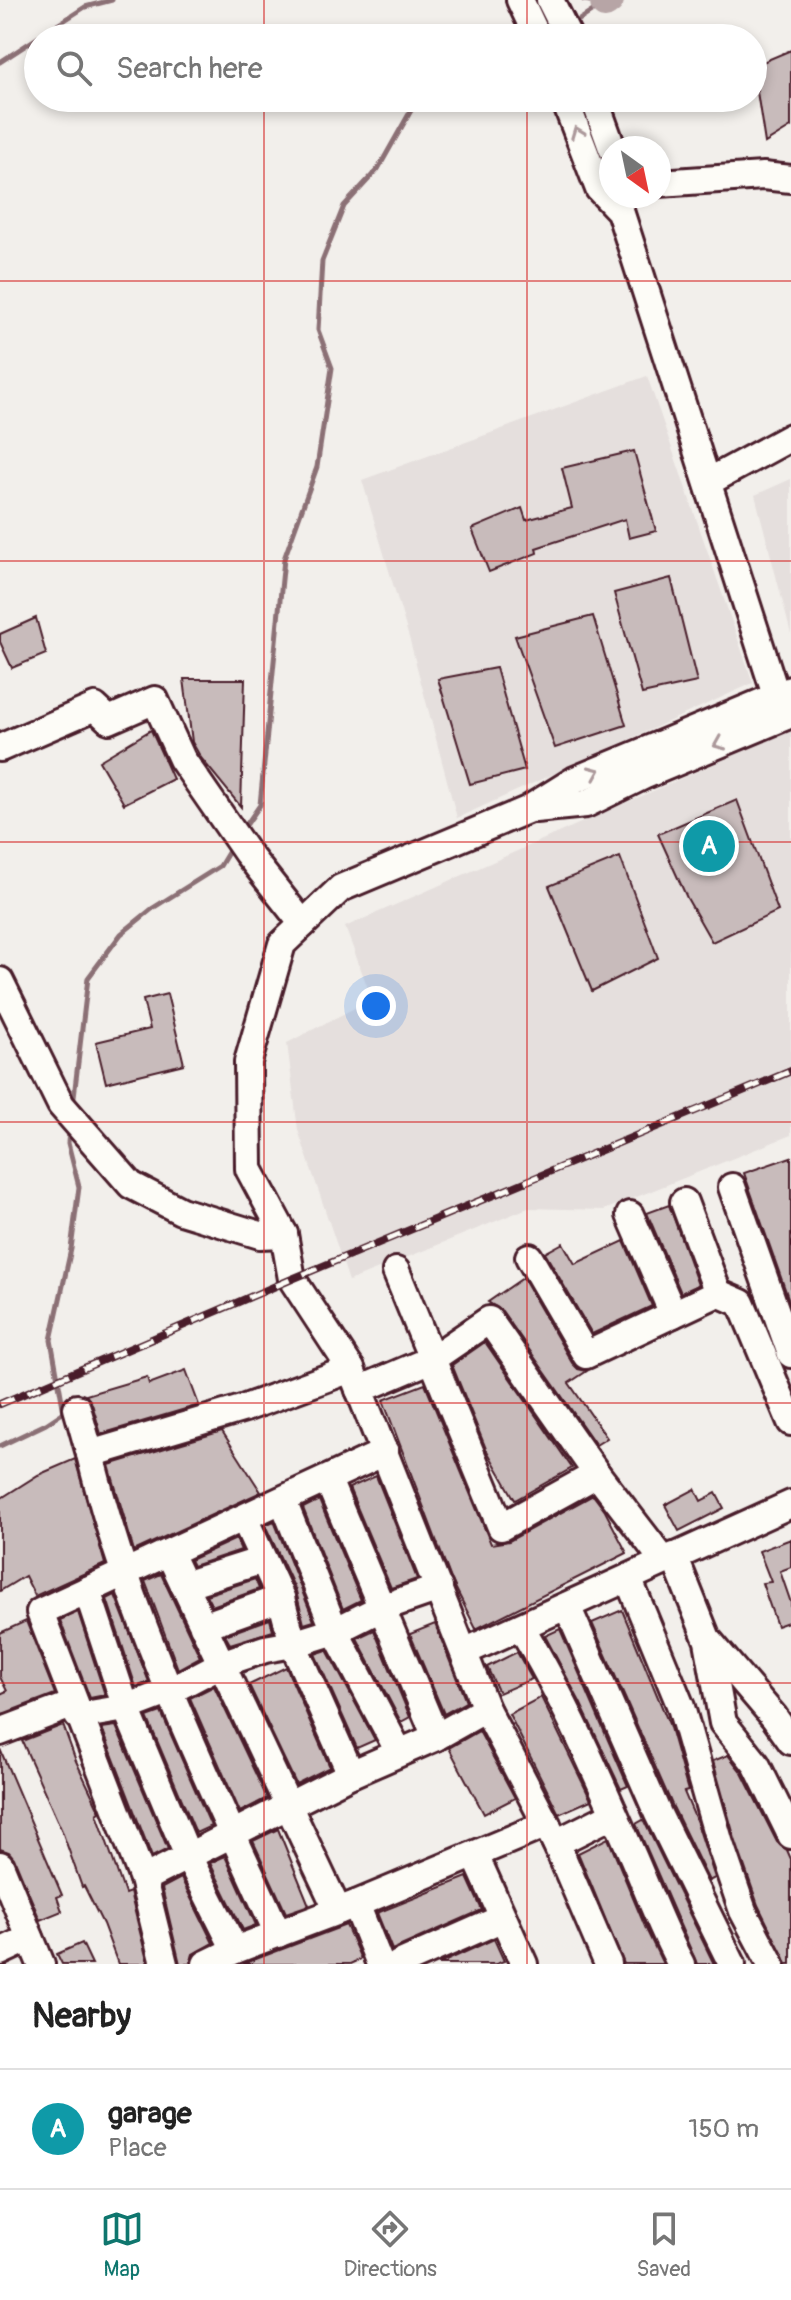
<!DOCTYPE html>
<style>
body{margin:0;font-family:Pangolin,sans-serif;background:#f6f6f6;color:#222}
.compass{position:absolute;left:599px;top:136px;width:72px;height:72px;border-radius:50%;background:#fff;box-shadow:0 4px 12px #0003;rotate:147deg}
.you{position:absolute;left:376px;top:1006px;width:28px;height:28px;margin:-20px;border:6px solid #fff;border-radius:50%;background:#1a73e8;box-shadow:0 0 0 12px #1a73e833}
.badge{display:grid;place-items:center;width:52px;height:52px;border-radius:50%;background:#0f766e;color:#fff;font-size:26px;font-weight:700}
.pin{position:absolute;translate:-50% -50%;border:4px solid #fff;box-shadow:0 2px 8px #0006}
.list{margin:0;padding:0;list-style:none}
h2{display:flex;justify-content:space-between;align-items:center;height:104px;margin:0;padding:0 32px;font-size:34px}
h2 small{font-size:26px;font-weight:400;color:#767676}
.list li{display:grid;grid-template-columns:52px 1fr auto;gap:24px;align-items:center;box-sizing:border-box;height:120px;padding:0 32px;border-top:2px solid #e0e0e0}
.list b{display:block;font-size:30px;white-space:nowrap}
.list p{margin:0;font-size:26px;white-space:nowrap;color:#767676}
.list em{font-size:26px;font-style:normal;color:#767676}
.icon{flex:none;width:44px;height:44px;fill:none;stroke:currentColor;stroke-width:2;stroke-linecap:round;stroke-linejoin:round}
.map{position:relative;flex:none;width:791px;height:1964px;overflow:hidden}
.search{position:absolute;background:#fff;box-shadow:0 4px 12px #0003;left:24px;right:24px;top:24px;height:88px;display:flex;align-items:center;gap:20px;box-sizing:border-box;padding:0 28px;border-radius:44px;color:#767676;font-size:30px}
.sheet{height:224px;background:#fff}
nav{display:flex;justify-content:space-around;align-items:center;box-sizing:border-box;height:112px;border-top:2px solid #e0e0e0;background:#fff;font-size:22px;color:#767676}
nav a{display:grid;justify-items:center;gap:4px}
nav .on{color:#0f766e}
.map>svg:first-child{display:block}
.built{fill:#e5dfdd}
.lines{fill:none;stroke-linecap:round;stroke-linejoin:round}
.stream{stroke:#8b6f75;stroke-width:5}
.river{stroke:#b7a5a6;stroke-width:30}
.building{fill:#c8bbbb;stroke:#4a1f2b;stroke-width:2}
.minor-casing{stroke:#4a1f2b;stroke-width:32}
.minor{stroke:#fdfcf7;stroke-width:26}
.rail-casing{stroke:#4a1f2b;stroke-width:8}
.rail{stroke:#fdfcf7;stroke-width:5;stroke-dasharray:15;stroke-linecap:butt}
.oneway{stroke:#ac999b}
.grid{fill:none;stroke:#d62828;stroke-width:2;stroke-opacity:0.55}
</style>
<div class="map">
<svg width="791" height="1964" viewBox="0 0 791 1964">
<rect width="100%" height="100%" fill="#f2efeb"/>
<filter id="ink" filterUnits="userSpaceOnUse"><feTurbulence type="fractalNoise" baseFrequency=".0125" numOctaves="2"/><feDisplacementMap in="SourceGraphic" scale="16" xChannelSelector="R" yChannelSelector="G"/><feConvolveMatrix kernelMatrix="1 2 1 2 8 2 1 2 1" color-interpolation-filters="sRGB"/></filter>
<g filter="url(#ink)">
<g class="built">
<polygon points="647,376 753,683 457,818 410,641 362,480"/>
<polygon points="791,479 791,634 755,495"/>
<polygon points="791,730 791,1135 604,1210 528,1208 349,1281 298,1130 287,1043 372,999 345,927"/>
</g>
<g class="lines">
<g class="stream">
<polyline points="584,0 604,3"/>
<polyline points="573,24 605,3"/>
<polyline points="0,62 85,7 112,0"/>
<polyline points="242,831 260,805 284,559 317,467 332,368 318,330 322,261 344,206 378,169 418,98"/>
<polyline points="73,1105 88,978 121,934 153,908 220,866 232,846"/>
<polyline points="0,1446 46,1424 64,1412 51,1340 71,1249 79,1187 68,1143 69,1131"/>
</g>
<polyline class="river" points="605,3 609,0"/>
</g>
<g class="building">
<polygon points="791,50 791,127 765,143 753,66"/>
<polygon points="634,451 656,531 629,538 625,519 536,548 537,553 489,572 472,529 522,508 526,520 572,508 562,468"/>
<polygon points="671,578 697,682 642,694 614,593"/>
<polygon points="593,616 626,725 555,748 515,636"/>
<polygon points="36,618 46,654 12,668 0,642 0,634"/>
<polygon points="496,668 525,770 470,784 438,679"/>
<polygon points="184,679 245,679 241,807 201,758 192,742"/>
<polygon points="151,730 173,779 124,804 99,761"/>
<polygon points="737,800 778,911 712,942 687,898 658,834"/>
<polygon points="620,857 658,958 592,991 549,886"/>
<polygon points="167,994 184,1064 106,1083 96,1042 150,1029 143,1000"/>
<polygon points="791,1157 791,1306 744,1173"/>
<polygon points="669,1205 698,1285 681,1293 647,1213"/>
<polygon points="624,1241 652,1306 592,1334 545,1253 563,1243 575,1264"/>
<polygon points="523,1278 572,1363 578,1369 587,1371 569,1383 607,1438 596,1445 502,1311 488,1302"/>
<polygon points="485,1342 572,1468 515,1500 486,1449 452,1365"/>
<polygon points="186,1370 199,1405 101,1434 92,1404 86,1395 147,1377 149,1384"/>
<polygon points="425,1384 491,1544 509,1541 593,1495 605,1511 627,1553 476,1629 451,1579 383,1400"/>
<polygon points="222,1431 261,1492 134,1551 109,1465"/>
<polygon points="75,1459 105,1564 35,1596 25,1576 0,1591 0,1499 38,1475"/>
<polygon points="376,1476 417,1579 391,1588 349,1488"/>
<polygon points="695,1489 701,1501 716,1493 724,1508 679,1531 665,1505"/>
<polygon points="319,1500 361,1600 343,1609 303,1508"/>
<polygon points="274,1521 314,1621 304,1624 296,1591 265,1525"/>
<polygon points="236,1539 241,1550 193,1566 190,1560"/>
<polygon points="791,1539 791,1567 780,1571 791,1603 791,1621 777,1626 762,1583 771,1582 759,1551"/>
<polygon points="161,1574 200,1657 178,1669 145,1581"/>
<polygon points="255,1579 259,1589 212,1606 206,1595"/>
<polygon points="115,1595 149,1682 136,1687 107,1599"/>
<polygon points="622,1610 669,1724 688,1791 684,1792 696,1820 715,1878 709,1881 673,1807 592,1623"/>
<polygon points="78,1612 105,1695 90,1698 60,1620"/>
<polygon points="270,1619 273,1631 230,1644 225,1635"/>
<polygon points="26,1621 55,1694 0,1715 0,1694 7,1691 0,1677 0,1633"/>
<polygon points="435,1624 466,1702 444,1714 410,1634"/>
<polygon points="560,1629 628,1786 621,1789 580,1702 545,1636"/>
<polygon points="374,1630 410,1717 401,1722 357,1638"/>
<polygon points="327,1650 375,1740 357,1748 315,1654"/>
<polygon points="517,1652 532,1679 499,1693 487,1667"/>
<polygon points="286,1667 330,1767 296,1784 249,1685"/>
<polygon points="214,1686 267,1798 240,1812 190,1698"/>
<polygon points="541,1697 591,1800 559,1814 509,1714"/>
<polygon points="161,1712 211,1826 196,1833 147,1717"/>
<polygon points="63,1725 76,1761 100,1812 97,1814 125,1894 130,1892 148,1964 118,1964 103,1924 84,1886 82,1887 62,1831 22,1741"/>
<polygon points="116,1726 168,1849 152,1857 102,1728"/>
<polygon points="479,1731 515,1798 484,1814 449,1748"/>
<polygon points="0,1749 62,1895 57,1897 62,1911 40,1920 14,1858 9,1852 0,1849"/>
<polygon points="728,1755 742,1773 777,1842 787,1850 791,1859 791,1964 787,1964 758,1905 735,1839 713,1761"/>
<polygon points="643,1820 644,1821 714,1964 697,1964 636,1824"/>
<polygon points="278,1829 309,1905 286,1913 253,1841"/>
<polygon points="608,1838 646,1929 663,1964 624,1964 578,1853"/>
<polygon points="225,1856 256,1925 243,1930 210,1863"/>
<polygon points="467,1877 482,1910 392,1950 377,1913"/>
<polygon points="181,1878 213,1943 193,1954 190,1964 180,1964 162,1888"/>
<polygon points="346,1925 361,1959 350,1964 243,1964"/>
<polygon points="494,1939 504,1961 496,1964 439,1964"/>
<polygon points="82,1943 92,1964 62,1964 57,1954"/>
</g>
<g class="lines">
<defs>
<g id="minor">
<polyline points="520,0 538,38"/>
<polyline points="550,0 569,38"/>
<polyline points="564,98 599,189 620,211 783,717"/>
<polyline points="594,98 612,148"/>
<polyline points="659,183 763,176 791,179"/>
<polyline points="708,482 791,437"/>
<polyline points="0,748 95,707 109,720 155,700 182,759 247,853 303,924"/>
<polyline points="535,809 586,804 643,776 791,714"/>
<polyline points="0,981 61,1105 131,1185 181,1211 260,1235 284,1234"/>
<polyline points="732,1187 791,1354"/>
<polyline points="684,1202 718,1293"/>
<polyline points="630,1215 673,1314"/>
<polyline points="529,1257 586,1355 718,1293 741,1303 791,1422"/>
<polyline points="396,1271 501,1527 597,1474"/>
<polyline points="359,1390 432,1359 489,1320 597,1474 664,1561"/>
<polyline points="77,1408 90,1454"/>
<polyline points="328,1480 436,1737"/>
<polyline points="283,1501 335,1631 399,1752"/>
<polyline points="244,1518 281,1598 293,1644 351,1774"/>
<polyline points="169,1553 338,1911"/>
<polyline points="674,1556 708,1641 723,1723 756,1764 791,1835"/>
<polyline points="628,1578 681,1707 720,1844 743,1911 771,1964"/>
<polyline points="184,1585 263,1560"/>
<polyline points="87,1590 126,1708 188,1856 235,1950"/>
<polyline points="567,1606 658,1814 732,1964"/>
<polyline points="203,1626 281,1598"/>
<path d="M521,1627c43,71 77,149 110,225 17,38 30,76 50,112"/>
<polyline points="710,1642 774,1717 791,1741"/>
<polyline points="464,1652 791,1504"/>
<polyline points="78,1716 126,1708 168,1692 221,1664 265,1649 293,1644 335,1631 381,1608 439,1588"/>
<polyline points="0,1732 74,1704"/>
<polyline points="556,1843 614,1814"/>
<polyline points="475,1855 524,1964"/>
<polyline points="0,1865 41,1964"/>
<polyline points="143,1879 351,1774 436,1737 486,1709"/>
<polyline points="356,1904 380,1964"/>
<path d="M278,1934c-71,-157 -148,-312 -188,-480l155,-46 106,-39"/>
<polyline points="0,1952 30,1938"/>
<polyline points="164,1964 143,1879 40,1612 385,1452"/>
<polyline points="206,1964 235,1950 356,1904 547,1824"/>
<polyline points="399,1964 503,1918"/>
<polyline points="608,1964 556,1843 486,1709 351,1369 292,1279 284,1234 249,1169 248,1062 282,944 341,888 527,810 575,780 791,690"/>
</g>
</defs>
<use href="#minor" class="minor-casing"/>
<use href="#minor" class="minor"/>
<defs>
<polyline id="rail" points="0,1404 292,1279 791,1071"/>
</defs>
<use href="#rail" class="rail-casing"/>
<use href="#rail" class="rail"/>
</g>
<defs><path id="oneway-chevron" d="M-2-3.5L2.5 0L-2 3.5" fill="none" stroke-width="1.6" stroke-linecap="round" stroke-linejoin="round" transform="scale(2)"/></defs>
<g class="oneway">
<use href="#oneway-chevron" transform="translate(577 132) rotate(-111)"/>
<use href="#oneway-chevron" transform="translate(719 744) rotate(157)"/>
<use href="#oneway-chevron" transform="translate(595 772) rotate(-23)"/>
</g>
</g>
<path class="grid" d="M264,0v38M527,0v38M264,98v1866M527,98v1866M0,281h791M0,561h791M0,842h791M0,1122h791M0,1403h791M0,1683h791"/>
</svg>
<svg class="compass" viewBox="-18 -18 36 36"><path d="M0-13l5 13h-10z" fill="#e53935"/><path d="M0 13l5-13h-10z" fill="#767676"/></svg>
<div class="you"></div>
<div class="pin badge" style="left:709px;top:846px;background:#0f9aa8">A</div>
<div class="search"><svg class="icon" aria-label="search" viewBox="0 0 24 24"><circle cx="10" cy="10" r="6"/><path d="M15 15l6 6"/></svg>Search here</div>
</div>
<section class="sheet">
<h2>Nearby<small></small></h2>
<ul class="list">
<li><span class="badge" style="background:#0f9aa8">A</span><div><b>garage</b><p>Place</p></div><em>150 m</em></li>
</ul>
</section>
<nav>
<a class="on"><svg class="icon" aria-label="map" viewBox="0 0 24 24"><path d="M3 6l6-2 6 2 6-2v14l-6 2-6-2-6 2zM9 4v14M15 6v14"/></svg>Map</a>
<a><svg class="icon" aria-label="directions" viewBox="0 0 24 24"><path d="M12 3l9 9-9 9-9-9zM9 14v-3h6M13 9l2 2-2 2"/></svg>Directions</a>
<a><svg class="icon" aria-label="saved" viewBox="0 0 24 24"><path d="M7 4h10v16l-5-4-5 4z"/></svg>Saved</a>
</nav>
